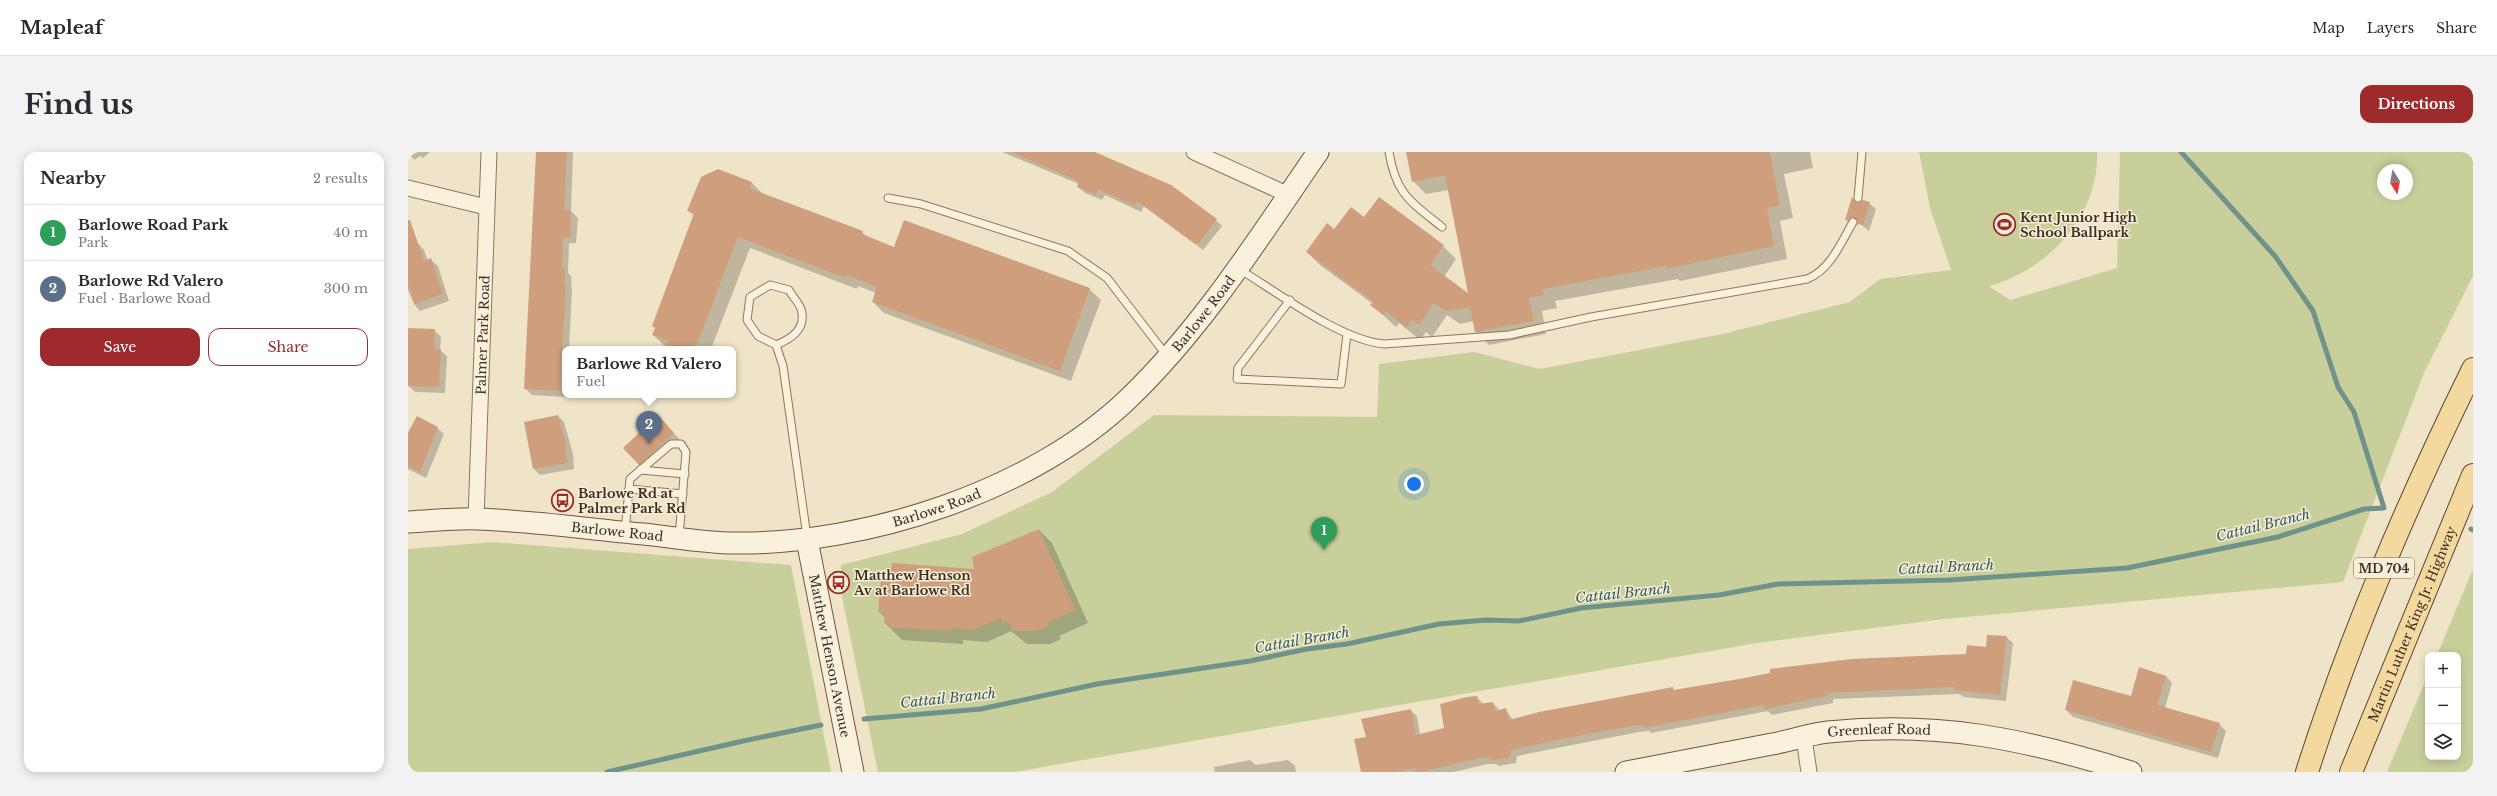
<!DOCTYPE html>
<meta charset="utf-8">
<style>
body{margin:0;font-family:"Libre Baskerville",serif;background:#f2f2f3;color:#2b2b33}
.controls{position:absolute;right:12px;bottom:12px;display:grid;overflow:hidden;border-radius:8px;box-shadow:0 2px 10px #0003}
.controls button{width:36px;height:36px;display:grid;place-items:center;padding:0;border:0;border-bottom:1px solid #e1e1e2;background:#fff;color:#2b2b33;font:20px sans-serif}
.compass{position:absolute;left:1969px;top:12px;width:36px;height:36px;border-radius:50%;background:#fff;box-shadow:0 2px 10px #0003;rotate:169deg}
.you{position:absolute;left:1006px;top:332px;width:14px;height:14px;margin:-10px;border:3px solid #fff;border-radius:50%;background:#1a73e8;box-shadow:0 0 0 6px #1a73e833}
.badge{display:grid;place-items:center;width:26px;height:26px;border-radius:50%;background:#9e2a2b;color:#fff;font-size:13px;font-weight:700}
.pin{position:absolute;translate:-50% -33px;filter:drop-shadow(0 1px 2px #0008)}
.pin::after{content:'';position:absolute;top:21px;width:14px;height:12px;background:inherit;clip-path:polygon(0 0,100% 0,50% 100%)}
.popup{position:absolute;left:154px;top:194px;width:174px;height:52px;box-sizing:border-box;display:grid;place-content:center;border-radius:8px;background:#fff;filter:drop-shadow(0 1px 3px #0005);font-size:13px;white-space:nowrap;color:#7c7c81}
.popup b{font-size:15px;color:#2b2b33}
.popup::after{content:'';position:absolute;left:50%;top:100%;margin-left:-8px;border:8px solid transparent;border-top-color:#fff}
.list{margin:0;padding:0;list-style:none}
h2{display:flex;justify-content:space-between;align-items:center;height:52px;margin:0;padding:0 16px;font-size:17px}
h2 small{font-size:13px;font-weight:400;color:#7c7c81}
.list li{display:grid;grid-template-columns:26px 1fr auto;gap:12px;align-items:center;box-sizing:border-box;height:56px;padding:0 16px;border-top:1px solid #e1e1e2}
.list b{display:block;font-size:15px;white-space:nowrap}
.list p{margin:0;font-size:13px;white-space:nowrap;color:#7c7c81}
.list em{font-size:13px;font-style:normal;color:#7c7c81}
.actions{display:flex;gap:8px;padding:12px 16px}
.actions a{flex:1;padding:9px 0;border:1px solid #9e2a2b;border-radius:12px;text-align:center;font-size:14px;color:#9e2a2b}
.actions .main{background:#9e2a2b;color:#fff}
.icon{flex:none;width:22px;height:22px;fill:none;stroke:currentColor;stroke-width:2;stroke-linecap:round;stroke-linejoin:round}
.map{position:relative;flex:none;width:2065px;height:620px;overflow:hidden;border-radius:12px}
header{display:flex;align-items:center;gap:24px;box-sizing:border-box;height:56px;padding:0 20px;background:#fff;border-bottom:1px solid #e1e1e2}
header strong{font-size:19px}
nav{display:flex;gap:22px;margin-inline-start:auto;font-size:14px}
.intro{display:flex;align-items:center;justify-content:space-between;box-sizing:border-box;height:96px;padding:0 24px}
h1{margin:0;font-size:28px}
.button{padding:10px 18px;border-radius:12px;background:#9e2a2b;color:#fff;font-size:14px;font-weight:700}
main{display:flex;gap:24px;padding:0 24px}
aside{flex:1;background:#fff;border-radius:12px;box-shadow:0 2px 10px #0003}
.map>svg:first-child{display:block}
.green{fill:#c9cf9b;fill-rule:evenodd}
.shadow{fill:#0003}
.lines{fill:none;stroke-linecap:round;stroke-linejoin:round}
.stream{stroke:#6f938a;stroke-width:5}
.building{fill:#cf9f7d}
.lane-casing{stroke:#8d765c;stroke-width:9}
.street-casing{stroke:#8d765c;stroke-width:17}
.secondary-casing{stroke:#6f573f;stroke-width:23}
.primary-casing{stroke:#5b4430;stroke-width:24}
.lane{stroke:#faf1dc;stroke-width:7}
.street{stroke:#faf1dc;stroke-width:15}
.secondary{stroke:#faf1dc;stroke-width:21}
.primary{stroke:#f3d9a0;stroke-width:22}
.labels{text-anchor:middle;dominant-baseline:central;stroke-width:3;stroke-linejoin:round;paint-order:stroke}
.shield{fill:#f7eed8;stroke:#756857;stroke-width:1}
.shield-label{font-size:12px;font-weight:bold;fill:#3d2e20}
.poi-label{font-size:13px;font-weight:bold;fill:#3d2e20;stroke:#f7eed8;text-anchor:start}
.street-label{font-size:13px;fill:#3d2e20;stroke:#f7eed8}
.water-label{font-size:14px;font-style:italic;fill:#2f5d5a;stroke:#f7eed8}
</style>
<header>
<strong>Mapleaf</strong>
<nav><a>Map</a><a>Layers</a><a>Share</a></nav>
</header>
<div class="intro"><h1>Find us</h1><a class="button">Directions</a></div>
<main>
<aside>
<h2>Nearby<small>2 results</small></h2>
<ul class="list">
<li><span class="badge" style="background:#2e9e5b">1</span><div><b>Barlowe Road Park</b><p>Park</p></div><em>40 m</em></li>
<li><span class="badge" style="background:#5c6f8a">2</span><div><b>Barlowe Rd Valero</b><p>Fuel · Barlowe Road</p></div><em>300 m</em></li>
</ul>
<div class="actions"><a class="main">Save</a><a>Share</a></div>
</aside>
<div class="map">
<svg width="2065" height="620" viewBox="0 0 2065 620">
<rect width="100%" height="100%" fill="#f0e4c8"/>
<g class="green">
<path d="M1511,0h178c3,63 -50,119 -108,134l21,14 107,-32 3,-116h353v124l-49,97 -81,209 -399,37 -187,24 -743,129h-136l-36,-175 -1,-32 121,-31 90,-42 102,-77 223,2 2,-53 95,-12 66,17 182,-35 128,-32 30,-23 71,-9 -21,-62zM1975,18h24v24h-24z"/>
<polygon points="85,390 383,413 423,620 0,620 0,397"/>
<polygon points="2065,417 2065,620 1979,620 2020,523 2020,605 2050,605 2050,503 2029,503"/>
</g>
<g class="shadow">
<polygon points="0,0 22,0 15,6 12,4 6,8"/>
<polygon points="129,0 165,0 163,59 170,66 168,91 161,91 160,121 163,124 164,139 161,197 157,197 158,245 124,243 117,236"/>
<polygon points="594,0 684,0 808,68 814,74 795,98 736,54 733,60 697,43 694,48 677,41 670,35 671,32"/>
<polygon points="999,0 1402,0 1405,16 1376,22 1385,66 1372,69 1379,107 1272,129 1270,127 1147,149 1149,156 1134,159 1138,182 1081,193 1068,180 1066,169 1052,172 1039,163 1024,185 1018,180 1012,188 991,171 988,175 964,153 965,152 912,113 899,100 957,66 971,46 1035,94 1048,107 1036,125 1061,143 1041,38 1018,42 1005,29"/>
<polygon points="344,31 355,42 454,80 460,86 487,96 681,137 693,148 663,229 476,161 465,150 468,141 450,134 449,137 342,96 303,197 260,197 245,183 286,64 281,59"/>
<polygon points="1461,51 1468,57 1461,79 1452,72 1444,74 1438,68 1450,52"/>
<polygon points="10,91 16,98 20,109 23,108 30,114 41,149 12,159 6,152 0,138 0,94"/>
<polygon points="0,177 26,178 33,185 32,198 39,204 37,241 7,240 0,233"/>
<polygon points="150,264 156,270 165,302 166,317 132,323 126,317"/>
<polygon points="257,271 272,288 238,319 231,312"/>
<polygon points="29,276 36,282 18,326 0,317 0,283"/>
<polygon points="631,378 644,391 680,471 651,484 653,487 642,492 619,492 603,479 579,490 555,488 555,492 494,488 477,471 478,466 471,460 568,418"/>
<polygon points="1598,485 1605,491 1598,549 1555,545 1552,542 1425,547 1425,551 1364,563 1360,559 1243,581 1241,579 1231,580 1144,597 1109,604 1108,611 1091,614 1088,612 1079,612 1046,620 954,620 959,585 1002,558 1009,564 1012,583 1038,577 1069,545 1075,552 1085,551 1092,559 1098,558 1105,568 1264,536 1267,539 1559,503 1579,496"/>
<polygon points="1732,517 1758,524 1764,531 1757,556 1811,572 1818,579 1810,606 1665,565 1658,558 1723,545"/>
<polygon points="842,608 848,613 880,608 887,614 888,620 807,620 806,615"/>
</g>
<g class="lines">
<g class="stream">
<polyline points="2063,377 2065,378"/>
<polyline points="456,567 573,557 689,532 842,509 899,497 939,492 1031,472 1078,468 1111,469 1173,456 1311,443 1370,432 1542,428 1719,416 1870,385 1956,357 1976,356 1946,260 1930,235 1905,159 1867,104 1773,0"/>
<polyline points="199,620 335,589 413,573"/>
</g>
</g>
<g class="building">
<polygon points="128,0 159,0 156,58 163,59 162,85 155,85 154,116 157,116 156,132 158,132 152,239 116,237"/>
<polygon points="603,0 687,0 763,33 809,67 791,91 787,92 729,49 727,54 690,37 688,43 669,35 671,29"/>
<polygon points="998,0 1362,0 1372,54 1359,56 1366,94 1258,117 1258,114 1135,137 1136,143 1121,146 1126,169 1067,180 1062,155 1038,159 1026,151 1011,173 1004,168 999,176 978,159 975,163 962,153 966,150 898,100 919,71 926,77 943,55 956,65 971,45 1036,93 1022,113 1060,141 1037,23 1004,30"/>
<polygon points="310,17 344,30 341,36 455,79 454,82 486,95 496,68 682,136 652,219 464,150 469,135 438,123 438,126 403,113 330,85 289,192 287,191 285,197 257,197 260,189 244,183 247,176 244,174 286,61 279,59 293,25"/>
<polygon points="1444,45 1449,51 1455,48 1462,50 1455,73 1450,72 1447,65 1437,68"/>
<polygon points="0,68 2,68 16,109 23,106 35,142 7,152 0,133"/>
<polygon points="0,176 27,177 26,197 33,197 31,235 0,234"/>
<polygon points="150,263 159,295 157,296 160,311 125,317 116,270"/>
<polygon points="250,263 266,281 231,313 215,296"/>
<polygon points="9,264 30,275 12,320 0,314 0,281"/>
<polygon points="631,377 667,458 639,471 641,474 629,479 605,479 600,469 595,472 592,466 565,478 543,476 542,479 493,476 481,475 481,472 476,471 477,461 470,460 473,426 478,427 479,415 484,415 484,411 566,417 564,405"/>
<polygon points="1579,483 1599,484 1592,543 1547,538 1547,535 1419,541 1419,544 1356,557 1356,553 1235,576 1235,573 1224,574 1169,584 1103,598 1102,605 1083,609 1083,606 1072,606 1013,620 1008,620 1007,616 985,620 953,620 946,587 958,585 953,567 1003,557 1008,583 1036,576 1032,552 1059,545 1069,544 1071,552 1085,550 1087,559 1098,556 1101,568 1131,560 1265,535 1265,538 1331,527 1362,521 1362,517 1443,507 1558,502 1559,493 1578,495"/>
<polygon points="1731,515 1758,524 1749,553 1812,571 1803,600 1657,558 1665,528 1723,544"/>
</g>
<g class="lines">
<defs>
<g id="lane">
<path d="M981,0c7,43 22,50 53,75"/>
<polyline points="480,46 513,52 660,99 699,126 759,204"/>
<polyline points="1450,46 1454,0"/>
<path d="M831,117c38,23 101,71 145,75l125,-9 82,-18 216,-38c23,-9 34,-36 46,-57"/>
<polyline points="882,148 830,216 829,227 933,232 939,182"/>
<path d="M368,193c15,-6 31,-16 25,-36 -2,-6 -9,-13 -12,-19l-19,-5 -20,12 -3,23 11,16 18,9 7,21 24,171"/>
<polyline points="232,318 277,322"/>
<polyline points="221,337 275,342"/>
<polyline points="217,379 222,327 263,292 273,292 278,300 271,385"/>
</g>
<g id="street">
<polyline points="786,0 881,43"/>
<polyline points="0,36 78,55"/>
<path id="s1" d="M68,367l13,-367"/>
<polyline points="1396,586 1401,620"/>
</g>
<g id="secondary">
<path id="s2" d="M0,370c23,-1 47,-4 70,-3 55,2 110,10 165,15 30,3 61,9 91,9 131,2 299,-52 395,-145 74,-71 131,-162 189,-246"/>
<path id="s3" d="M399,388l46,232"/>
<path id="s4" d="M1218,620c49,-9 97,-19 146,-28 18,-3 37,-10 56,-12 112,-11 197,7 303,40"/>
</g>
<g id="primary">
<path d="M1899,620c44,-138 102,-273 166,-403"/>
<path id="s5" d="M1943,620l122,-297"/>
</g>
</defs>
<use href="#lane" class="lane-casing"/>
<use href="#street" class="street-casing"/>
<use href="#secondary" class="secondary-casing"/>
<use href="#primary" class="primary-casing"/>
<use href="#lane" class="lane"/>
<use href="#street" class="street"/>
<use href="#secondary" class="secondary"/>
<use href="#primary" class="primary"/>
</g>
<defs>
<symbol id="stadium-ring" viewBox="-11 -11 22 22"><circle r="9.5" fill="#f7eed8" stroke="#9e2a2b" stroke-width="1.5"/><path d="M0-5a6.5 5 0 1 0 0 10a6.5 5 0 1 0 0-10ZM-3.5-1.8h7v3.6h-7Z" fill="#9e2a2b"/></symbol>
<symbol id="bus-ring" viewBox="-11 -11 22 22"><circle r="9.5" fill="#f7eed8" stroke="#9e2a2b" stroke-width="1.5"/><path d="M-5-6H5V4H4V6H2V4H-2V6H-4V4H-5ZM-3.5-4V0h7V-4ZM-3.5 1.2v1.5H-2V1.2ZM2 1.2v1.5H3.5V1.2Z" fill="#9e2a2b"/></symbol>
</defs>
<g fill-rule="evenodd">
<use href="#stadium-ring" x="1584" y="60" width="25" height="25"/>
<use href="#bus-ring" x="142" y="336" width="25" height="25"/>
<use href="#bus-ring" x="418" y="418" width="25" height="25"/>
</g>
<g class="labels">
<rect class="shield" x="1946" y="406" width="60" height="20" rx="3"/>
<g class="shield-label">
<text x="1976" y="416">MD 704</text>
</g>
<g class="poi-label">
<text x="1612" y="65">Kent Junior High<tspan x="1612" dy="15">School Ballpark</tspan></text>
<text x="170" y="341">Barlowe Rd at<tspan x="170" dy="15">Palmer Park Rd</tspan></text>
<text x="446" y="423">Matthew Henson<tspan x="446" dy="15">Av at Barlowe Rd</tspan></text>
</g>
<g class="street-label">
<text stroke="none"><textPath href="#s2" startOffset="870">Barlowe Road</textPath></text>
<text stroke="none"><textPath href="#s1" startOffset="184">Palmer Park Road</textPath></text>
<text stroke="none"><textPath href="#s2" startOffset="534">Barlowe Road</textPath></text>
<text stroke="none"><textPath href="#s2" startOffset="210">Barlowe Road</textPath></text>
<text stroke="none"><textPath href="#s5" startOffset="160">Martin Luther King Jr. Highway</textPath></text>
<text stroke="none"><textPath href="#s3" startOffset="118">Matthew Henson Avenue</textPath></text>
<text stroke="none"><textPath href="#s4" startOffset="257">Greenleaf Road</textPath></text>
</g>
<g class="water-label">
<text transform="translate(1855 373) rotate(-14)">Cattail Branch</text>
<text transform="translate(1538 415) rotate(-3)">Cattail Branch</text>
<text transform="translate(1215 441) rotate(-6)">Cattail Branch</text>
<text transform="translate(894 488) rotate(-10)">Cattail Branch</text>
<text transform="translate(540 546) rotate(-6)">Cattail Branch</text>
</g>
</g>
</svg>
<div class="controls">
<button>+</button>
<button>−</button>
<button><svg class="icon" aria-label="layers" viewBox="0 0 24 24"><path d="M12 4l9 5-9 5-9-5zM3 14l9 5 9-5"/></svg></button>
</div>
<svg class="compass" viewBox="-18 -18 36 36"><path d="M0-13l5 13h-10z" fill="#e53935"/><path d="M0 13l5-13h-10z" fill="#7c7c81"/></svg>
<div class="you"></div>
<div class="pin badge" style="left:916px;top:398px;background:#2e9e5b">1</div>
<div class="pin badge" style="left:241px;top:292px;background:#5c6f8a">2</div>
<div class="popup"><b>Barlowe Rd Valero</b>Fuel</div>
</div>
</main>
